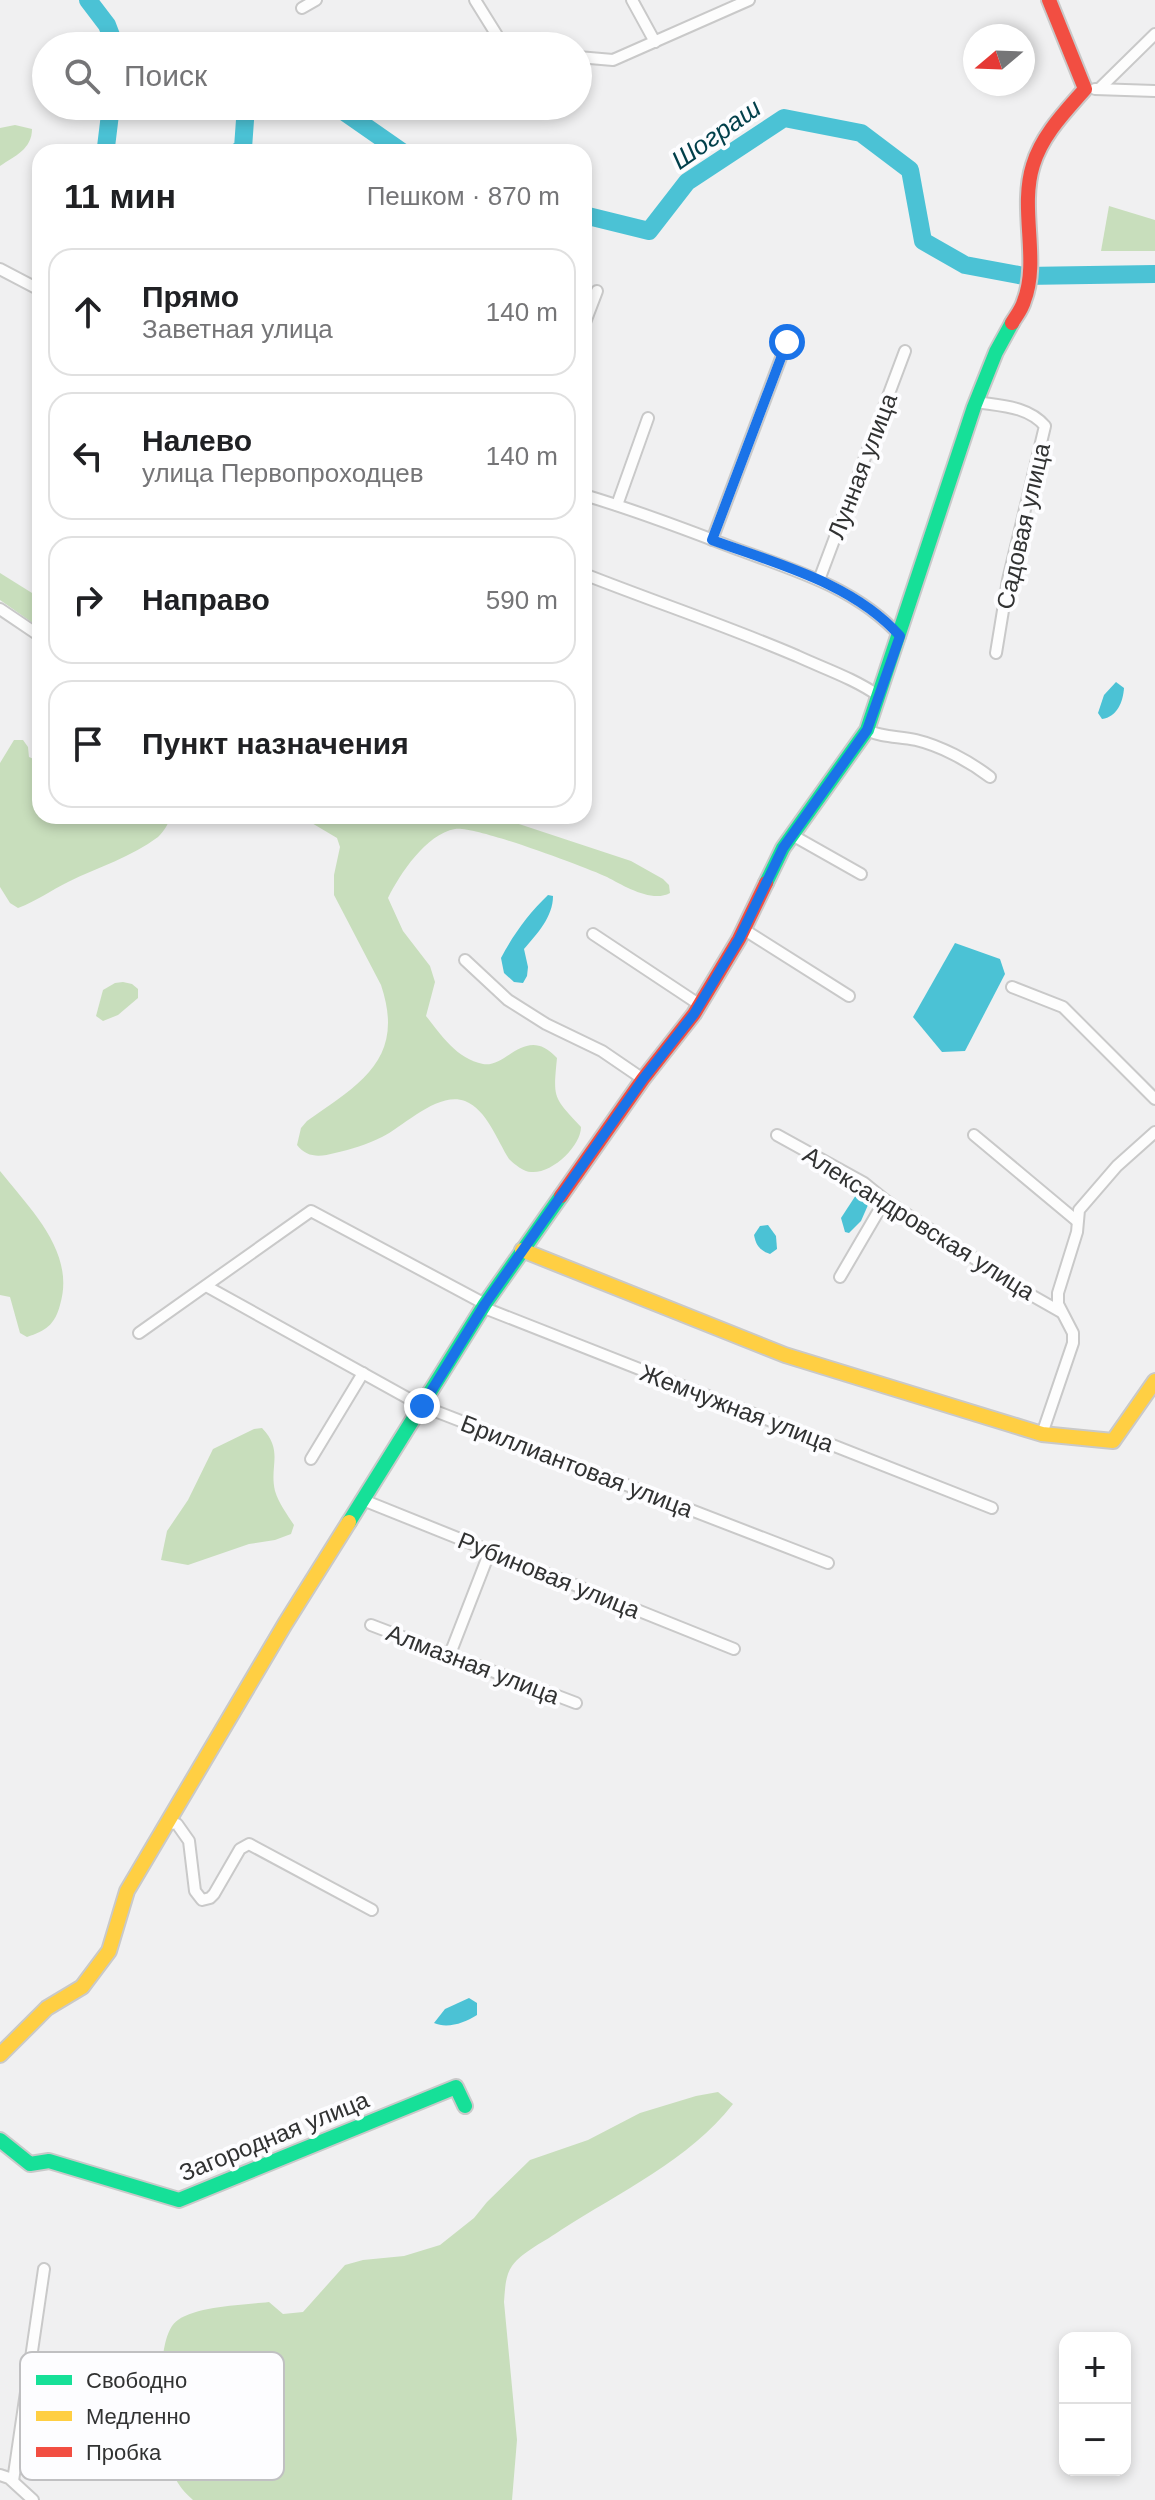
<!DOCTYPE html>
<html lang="ru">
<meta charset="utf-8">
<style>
body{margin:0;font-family:Helvetica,sans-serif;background:#f6f6f6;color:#202124}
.controls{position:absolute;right:24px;bottom:24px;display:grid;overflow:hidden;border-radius:16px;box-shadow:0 4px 12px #0003}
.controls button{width:72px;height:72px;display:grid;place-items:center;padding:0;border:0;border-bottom:2px solid #e0e0e0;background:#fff;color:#202124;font:40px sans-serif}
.compass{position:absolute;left:963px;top:24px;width:72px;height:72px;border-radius:50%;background:#fff;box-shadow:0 4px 12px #0003;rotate:251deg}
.stop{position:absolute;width:24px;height:24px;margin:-18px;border:6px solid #1a73e8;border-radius:50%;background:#fff}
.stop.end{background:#1a73e8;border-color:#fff;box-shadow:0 2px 8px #0008}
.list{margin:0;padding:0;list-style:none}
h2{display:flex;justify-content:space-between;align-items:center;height:104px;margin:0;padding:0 32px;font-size:34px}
h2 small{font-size:26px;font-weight:400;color:#757577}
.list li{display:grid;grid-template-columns:52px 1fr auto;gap:24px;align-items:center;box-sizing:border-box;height:128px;margin:0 16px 16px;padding:0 16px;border:2px solid #e0e0e0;border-radius:24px}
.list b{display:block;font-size:30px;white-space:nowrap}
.list p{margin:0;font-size:26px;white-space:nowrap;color:#757577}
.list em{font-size:26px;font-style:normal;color:#757577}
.icon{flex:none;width:44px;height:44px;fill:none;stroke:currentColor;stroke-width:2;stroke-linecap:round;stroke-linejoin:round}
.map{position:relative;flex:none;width:1155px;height:2500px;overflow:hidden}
.search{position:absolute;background:#fff;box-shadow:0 4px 12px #0003;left:32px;top:32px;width:560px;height:88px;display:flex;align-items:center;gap:20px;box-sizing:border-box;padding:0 28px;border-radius:44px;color:#757577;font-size:30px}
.panel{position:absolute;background:#fff;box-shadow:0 4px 12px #0003;left:32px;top:144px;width:560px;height:680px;border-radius:24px}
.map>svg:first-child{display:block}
.green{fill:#c8debc}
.water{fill:#4bc2d5}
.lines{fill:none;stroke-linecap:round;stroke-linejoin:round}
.river{stroke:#4bc2d5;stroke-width:18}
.street-casing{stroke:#c9c9c9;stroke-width:14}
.fast-casing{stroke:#c9c9c9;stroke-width:18}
.slow-casing{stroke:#c9c9c9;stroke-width:18}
.jam-casing{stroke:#c9c9c9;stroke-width:18}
.street{stroke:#fdfdfd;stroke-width:10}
.fast{stroke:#16e098;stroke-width:14}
.slow{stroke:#ffcf43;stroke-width:14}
.jam{stroke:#f24e42;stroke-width:14}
.route{stroke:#1a73e8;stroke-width:10}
.labels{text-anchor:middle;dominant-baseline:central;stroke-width:8;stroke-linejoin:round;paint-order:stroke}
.street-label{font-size:24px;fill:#313232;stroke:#fdfdff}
.water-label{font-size:26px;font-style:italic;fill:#003f4a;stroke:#fdfdff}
.key{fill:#fdfdff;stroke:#c0c0c2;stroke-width:2}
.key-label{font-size:22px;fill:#313232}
</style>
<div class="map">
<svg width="1155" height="2500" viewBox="0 0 1155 2500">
<rect width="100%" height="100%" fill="#f0f0f1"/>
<g class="green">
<path d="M15,125l17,4c0,20 -17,27 -32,37v-38z"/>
<polygon points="1109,206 1155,220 1155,251 1101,251"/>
<polygon points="0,573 40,598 40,628 0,600"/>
<path d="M14,740h9l5,7 1,10 7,3 4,-1v57h130c-1,8 -6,15 -12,21 -26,20 -60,30 -90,45 -17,8 -31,19 -50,26l-8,-5 -10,-16v-124z"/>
<path d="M300,816h178l41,8 112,37 32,18 6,6 1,8c-18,10 -46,-7 -63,-16 -22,-10 -133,-52 -152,-48 -29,5 -55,45 -67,69l15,33 27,35 5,16 -9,34c15,19 31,43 57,48 24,4 43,-40 74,-6 -4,41 -4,39 24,69 0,19 -29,47 -50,45 -7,0 -17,-8 -22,-13 -12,-19 -22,-49 -44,-58 -27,-10 -61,25 -83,36 -16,8 -30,12 -47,16 -15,4 -28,5 -38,-8l4,-17 6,-7c53,-37 99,-62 74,-136l-47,-90v-20l6,-28 -3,-9z"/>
<polygon points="123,982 132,984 138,989 138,998 118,1015 103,1021 96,1016 103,990 115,983"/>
<path d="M0,1171c30,38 76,81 60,134 -5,20 -15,26 -33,32l-7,-4 -10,-36 -10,-2z"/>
<path d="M262,1428c22,23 7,38 13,63 4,13 12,23 19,34l-3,9 -16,6 -26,4 -61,21 -27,-5 6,-29 21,-31 25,-51 41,-20z"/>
<path d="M718,2092l15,12c-44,56 -113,88 -172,126 -15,11 -38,21 -49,36 -7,10 -7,24 -8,36l13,138 -5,60h-319c-8,-7 -15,-15 -19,-25 -12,-27 -23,-138 4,-155 20,-14 65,-15 91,-18l14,12 20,-2 42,-47 18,-5 41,-4 36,-11 34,-27 13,-16 43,-42 58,-20 52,-27 56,-17z"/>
</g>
<g class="water">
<path d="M1116,682l8,6c-1,14 -7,29 -22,31l-4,-6 6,-18z"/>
<path d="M548,895l5,1c0,21 -16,38 -29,53l4,18 -1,9 -4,7 -9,-1 -10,-9 -3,-15c12,-23 28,-45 47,-63z"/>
<polygon points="955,943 1000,959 1005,974 965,1051 942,1052 913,1017"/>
<polygon points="856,1195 866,1197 868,1205 861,1221 849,1233 845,1232 841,1218"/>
<path d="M768,1225l8,11 1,13 -7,5c-11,-4 -14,-9 -16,-19l6,-9z"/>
<path d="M469,1998l8,5v12c-12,8 -30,14 -43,8l11,-14z"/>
</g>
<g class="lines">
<g class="river">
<polyline points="88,0 107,25 115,46"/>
<polyline points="336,106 402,152"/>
<polyline points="110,152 106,147 111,106"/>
<polyline points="237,152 243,148 246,106"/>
<polyline points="584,215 649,231 687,182 784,118 861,133 910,170 923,241 965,265 1024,276 1155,274"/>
</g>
<defs>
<g id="street">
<polyline points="475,0 498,37 514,46"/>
<polyline points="632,0 655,42"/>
<polyline points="302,8 316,0"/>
<polyline points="578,57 613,60 749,0"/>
<polyline points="1095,89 1155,91"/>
<polyline points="1099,89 1155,34"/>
<polyline points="0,269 40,290"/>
<polyline points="584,325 597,291"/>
<path d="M976,402c25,4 52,4 69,24l-37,154 -12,73"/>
<path d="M584,495c51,15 101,34 150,53 60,22 123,40 166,88"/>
<polyline points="617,505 648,418"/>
<polyline points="712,540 787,342"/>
<path d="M584,574c71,28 143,52 213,82 28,13 56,22 82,40"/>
<polyline points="819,580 905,351"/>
<polyline points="0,609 40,636"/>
<path d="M867,730c16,8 32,6 49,10 25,6 53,21 74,37"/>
<polyline points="792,835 861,874"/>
<polyline points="743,929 849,996"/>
<polyline points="593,934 700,1005"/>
<polyline points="465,960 508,1000 546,1024 602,1051 643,1079"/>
<polyline points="1012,987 1063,1007 1155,1099"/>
<polyline points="777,1135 864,1183 885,1200 1024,1291 1061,1312"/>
<polyline points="974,1135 1077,1221"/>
<polyline points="840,1277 885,1200"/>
<polyline points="206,1286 422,1406 828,1563"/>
<polyline points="482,1307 992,1508"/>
<polyline points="139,1333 311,1211 485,1304"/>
<polyline points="1042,1434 1073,1343 1073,1333 1058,1304 1058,1293 1077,1232 1079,1210 1117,1166 1155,1132"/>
<polyline points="311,1459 363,1373"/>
<polyline points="363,1500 734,1649"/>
<polyline points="371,1625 576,1703"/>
<polyline points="450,1654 490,1551"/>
<polyline points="167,1823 177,1824 189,1841 195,1891 202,1900 210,1898 214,1894 240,1849 249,1844 372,1910"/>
<polyline points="0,2475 9,2478 33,2500"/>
<polyline points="13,2481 44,2269"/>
</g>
<g id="fast">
<polyline points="766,883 783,848 867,730 974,407 996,352 1012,323"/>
<polyline points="349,1522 485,1304 561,1196"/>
<polyline points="0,2140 30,2164 49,2161 179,2200 456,2087 465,2106"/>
</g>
<g id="slow">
<polyline points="522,1250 785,1355 1042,1434 1113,1441 1155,1381"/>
<polyline points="0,2055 47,2008 82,1987 109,1951 127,1891 285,1624 349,1522"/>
</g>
<g id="jam">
<path d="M1012,323c4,-7 10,-14 12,-22 16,-41 -5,-92 9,-136 9,-30 32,-53 52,-76l-36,-89"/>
<polyline points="561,1196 643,1079 694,1014 739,939 766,883"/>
</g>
</defs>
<use href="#street" class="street-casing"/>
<use href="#fast" class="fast-casing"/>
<use href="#slow" class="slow-casing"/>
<use href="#jam" class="jam-casing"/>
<use href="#street" class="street"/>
<use href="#fast" class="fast"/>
<use href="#slow" class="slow"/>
<use href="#jam" class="jam"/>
</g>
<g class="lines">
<path class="route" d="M422,1406l63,-102 158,-225 51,-65 45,-75 44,-91 84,-118 33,-94c-47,-53 -123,-72 -188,-96l75,-198"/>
</g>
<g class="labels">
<g class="street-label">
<text transform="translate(862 466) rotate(-69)">Лунная улица</text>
<text transform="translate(1023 526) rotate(-77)">Садовая улица</text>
<text transform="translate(919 1223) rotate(32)">Александровская улица</text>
<text transform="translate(737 1408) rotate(21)">Жемчужная улица</text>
<text transform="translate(577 1466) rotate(21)">Бриллиантовая улица</text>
<text transform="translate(549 1575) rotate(22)">Рубиновая улица</text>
<text transform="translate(473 1664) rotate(21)">Алмазная улица</text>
<text transform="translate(274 2136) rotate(-22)">Загородная улица</text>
</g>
<g class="water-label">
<text transform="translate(716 134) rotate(-35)">Шограш</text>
</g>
</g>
<rect x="20" y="2352" width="264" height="128" rx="12" class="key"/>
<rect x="36" y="2375" width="36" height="10" fill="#16e098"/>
<rect x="36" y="2411" width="36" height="10" fill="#ffcf43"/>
<rect x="36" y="2447" width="36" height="10" fill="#f24e42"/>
<g class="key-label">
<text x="86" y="2388">Свободно</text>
<text x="86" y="2424">Медленно</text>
<text x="86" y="2460">Пробка</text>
</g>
</svg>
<div class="controls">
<button>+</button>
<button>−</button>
</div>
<svg class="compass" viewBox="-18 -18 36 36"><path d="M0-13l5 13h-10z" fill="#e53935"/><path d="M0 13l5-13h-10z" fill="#757577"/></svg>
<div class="stop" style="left:787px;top:342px"></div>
<div class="stop end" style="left:422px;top:1406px"></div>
<div class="search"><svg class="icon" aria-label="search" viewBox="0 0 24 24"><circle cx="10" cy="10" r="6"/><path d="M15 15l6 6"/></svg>Поиск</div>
<section class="panel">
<h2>11 мин<small>Пешком · 870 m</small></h2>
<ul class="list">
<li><svg class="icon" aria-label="ahead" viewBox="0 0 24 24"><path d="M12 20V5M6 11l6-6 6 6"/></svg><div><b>Прямо</b><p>Заветная улица</p></div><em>140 m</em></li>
<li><svg class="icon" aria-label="left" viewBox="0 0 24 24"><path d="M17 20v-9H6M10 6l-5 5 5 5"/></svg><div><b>Налево</b><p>улица Первопроходцев</p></div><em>140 m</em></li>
<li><svg class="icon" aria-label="right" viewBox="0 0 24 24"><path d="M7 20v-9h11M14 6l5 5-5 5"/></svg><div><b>Направо</b></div><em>590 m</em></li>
<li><svg class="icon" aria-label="arrive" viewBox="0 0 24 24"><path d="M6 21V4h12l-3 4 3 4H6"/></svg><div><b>Пункт назначения</b></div></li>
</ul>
</section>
</div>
